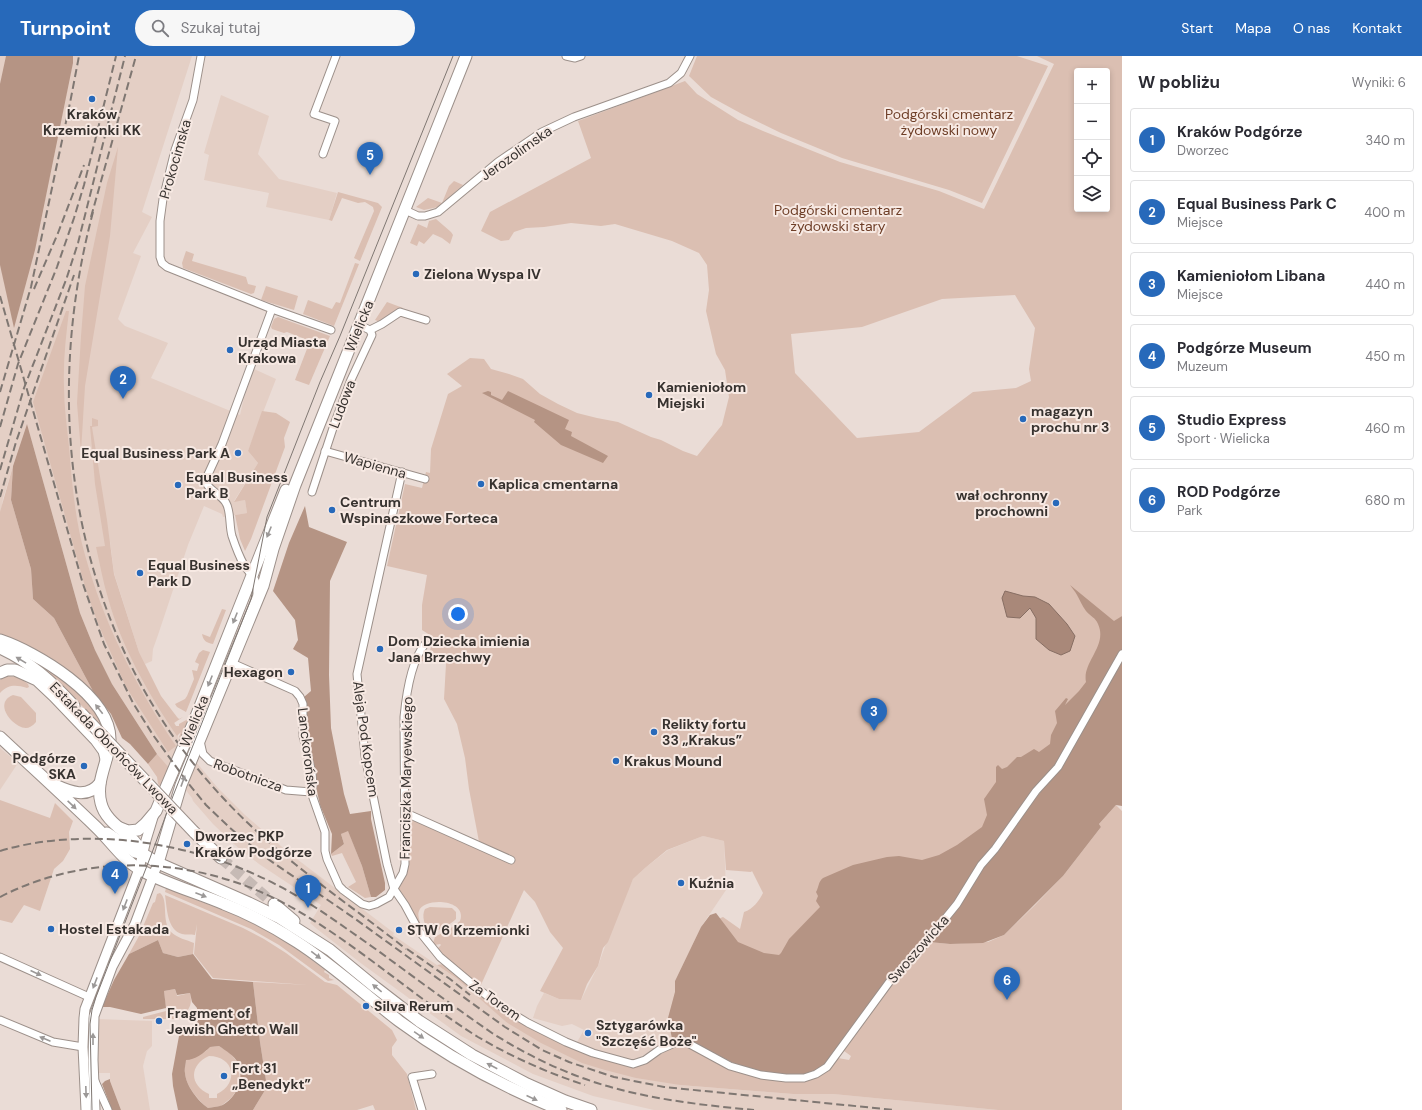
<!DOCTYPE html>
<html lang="pl">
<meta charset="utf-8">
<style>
body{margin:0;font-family:"DM Sans",sans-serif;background:#f7f7f7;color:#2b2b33}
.controls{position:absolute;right:12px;top:12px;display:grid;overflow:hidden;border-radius:4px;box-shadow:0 2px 6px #0003}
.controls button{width:36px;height:36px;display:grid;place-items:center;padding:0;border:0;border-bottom:1px solid #e1e1e2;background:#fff;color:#2b2b33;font:20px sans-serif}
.you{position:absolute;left:458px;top:558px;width:14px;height:14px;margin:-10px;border:3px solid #fff;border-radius:50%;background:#1a73e8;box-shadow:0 0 0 6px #1a73e833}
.badge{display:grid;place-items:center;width:26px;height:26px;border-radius:50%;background:#2769ba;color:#fff;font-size:13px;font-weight:700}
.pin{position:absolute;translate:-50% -33px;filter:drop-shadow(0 1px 2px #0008)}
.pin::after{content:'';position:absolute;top:21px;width:14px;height:12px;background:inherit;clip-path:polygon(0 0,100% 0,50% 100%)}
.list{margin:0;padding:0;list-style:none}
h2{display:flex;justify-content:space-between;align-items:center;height:52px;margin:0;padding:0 16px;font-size:17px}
h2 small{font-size:13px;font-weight:400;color:#7c7c81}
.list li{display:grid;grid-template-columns:26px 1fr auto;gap:12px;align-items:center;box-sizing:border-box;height:64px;margin:0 8px 8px;padding:0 8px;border:1px solid #e1e1e2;border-radius:4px}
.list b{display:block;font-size:15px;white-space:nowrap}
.list p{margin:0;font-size:13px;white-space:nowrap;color:#7c7c81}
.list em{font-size:13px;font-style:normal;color:#7c7c81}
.icon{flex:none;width:22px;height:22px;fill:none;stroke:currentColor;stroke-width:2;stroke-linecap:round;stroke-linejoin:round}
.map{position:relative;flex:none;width:1122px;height:1054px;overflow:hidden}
header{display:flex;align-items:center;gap:24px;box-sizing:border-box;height:56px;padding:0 20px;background:#2769ba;color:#fff}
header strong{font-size:19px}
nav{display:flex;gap:22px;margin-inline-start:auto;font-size:14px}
.search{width:280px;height:36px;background:#f7f7f7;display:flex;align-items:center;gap:10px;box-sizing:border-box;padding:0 14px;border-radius:22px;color:#7c7c81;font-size:15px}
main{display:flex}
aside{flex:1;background:#fff}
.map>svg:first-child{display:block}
.built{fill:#e4cfc5}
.green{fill:#dbbfb2;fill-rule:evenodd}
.forest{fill:#b59484;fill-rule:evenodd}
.water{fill:#a98879;stroke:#876e63}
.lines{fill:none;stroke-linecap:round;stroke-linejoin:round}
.secondary-tunnel{stroke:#c6bab5;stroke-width:11;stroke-dasharray:11 5.5;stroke-linecap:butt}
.minor-casing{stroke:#9c908a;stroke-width:9}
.tertiary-casing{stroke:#9c908a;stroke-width:11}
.secondary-casing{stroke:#9c908a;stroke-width:13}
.minor{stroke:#fff;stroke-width:7}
.tertiary{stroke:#fff;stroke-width:9}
.secondary{stroke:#fff;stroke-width:11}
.tram{stroke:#7f7772;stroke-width:1}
.rail{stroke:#7f7772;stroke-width:2;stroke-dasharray:8 4;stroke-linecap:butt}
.secondary-bridge-casing{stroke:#9c908a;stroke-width:13;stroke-linecap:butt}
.secondary-bridge{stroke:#fff;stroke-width:11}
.oneway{fill:#9b9897}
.poi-dot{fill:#2769ba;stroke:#f7e9e3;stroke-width:1.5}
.labels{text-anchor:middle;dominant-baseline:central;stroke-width:4;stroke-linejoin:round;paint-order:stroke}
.poi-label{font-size:14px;font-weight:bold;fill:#37322f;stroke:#f7e9e3;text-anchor:start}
.park-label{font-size:14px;fill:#6e3e27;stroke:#f7e9e3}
.street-label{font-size:14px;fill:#37322f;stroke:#f7e9e3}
</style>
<header>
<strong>Turnpoint</strong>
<div class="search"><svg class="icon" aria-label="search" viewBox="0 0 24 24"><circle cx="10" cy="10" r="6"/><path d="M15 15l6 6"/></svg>Szukaj tutaj</div>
<nav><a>Start</a><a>Mapa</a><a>O nas</a><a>Kontakt</a></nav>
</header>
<main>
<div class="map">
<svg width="1122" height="1054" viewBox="0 0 1122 1054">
<rect width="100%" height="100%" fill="#eadcd6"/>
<g class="built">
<polygon points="0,0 192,0 142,156 152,161 133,197 141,200 118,263 125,270 168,287 151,322 240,359 244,342 254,313 276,323 248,395 258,407 234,445 245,444 247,457 223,461 222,458 204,450 188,489 158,579 153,593 152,605 145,608 139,596 114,517 110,485 111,516 135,597 152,631 175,668 179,684 196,706 217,731 245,759 289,797 394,877 393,879 456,922 506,966 680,1029 793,1038 833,1038 998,1054 654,1054 593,1040 533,1018 461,980 362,908 317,873 310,867 321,849 259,808 235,789 213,768 193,745 192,742 157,698 112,628 95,594 80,557 27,368 13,410 3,443 0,462"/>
<polygon points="221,39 269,60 258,98 279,123 337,137 329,164 266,151 269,137 204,124 209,99 204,97"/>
<polygon points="0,692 18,707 0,734"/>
<polygon points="703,780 724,785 726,834 701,871 675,925 675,936 668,962 672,983 637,1003 629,1004 576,988 584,974 572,968 562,970 533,962 537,950 544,937 559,943 581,944 598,910 616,860 633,823 645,812 668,794"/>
<polygon points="97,963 152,965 152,990 147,995 143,1010 150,1054 121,1054 110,1025 110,1017 97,1017"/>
</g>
<g class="green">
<polygon points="697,0 1017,0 1048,10 982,147 949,134 842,102 781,77 742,58 711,41 689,20"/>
<path d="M1037,0h85v560l-7,6 7,20 -168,250 -286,126 7,-26 1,-10 26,-56 21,-9 17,12 4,-17c9,-3 15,-11 19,-19l-11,-22 -1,1 -25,-2 -2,-29 -21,-5 -36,14 -22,18 -12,11 -25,63 -5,6 -5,18 -11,18 -6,16 -22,-1 -19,-8 23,-43 -13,-16 -15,-30 -11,-12 -44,97c-10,-8 -38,-28 -42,-39l3,-3 -1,-1 -5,1 -2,-2 2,-6 19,-11 6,-5c8,-22 -36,-24 -41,-10 -2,5 1,10 2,15l-2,-3h-2l-11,-22 -8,-12 8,-17 3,-55 71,30 -11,-58 -4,-31 -8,-34 -13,-25 2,-35 -10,-9 -17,8 4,-9 7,-3 3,-14 -11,-7v-25l5,-30 -40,-9 18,-82 17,4 4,-16 4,1 1,-24 17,-55 14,-8 -15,-12 23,-16 14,1 7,10 18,5 14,5 17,15 18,10 19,9 20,5 21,4 33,15 10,3 22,11 14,5 25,-31 7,-28 -4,-27 -9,-16 -10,-43 3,-21 -2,-25 -8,-12 -27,-12 -57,-17 -14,2 -30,-3 -27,4 -18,1 -12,4 -5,8 -8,1 -20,-10 9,-19 101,-54 -13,-37 107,-40 12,13 41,26 25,11 77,31 99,29 45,18 70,-145zM1077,15h30v138h-30zM1015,239l20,33 -6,41 2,12 -15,7 -43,4 -54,40 -62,6 -62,-65 -4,-39 71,-7 80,-28z"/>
<polygon points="118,91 110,180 85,330 81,396 77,347 81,280 85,230 107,127"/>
<polygon points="454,125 463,129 438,151 424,154 416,151 428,142 442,147 449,130"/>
<polygon points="338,136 378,147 382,151 360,205 354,202 374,155 373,151 365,146 358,147 342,142 332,165 329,164"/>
<polygon points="436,163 451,176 453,179 450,188 442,182 433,178 424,188 419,185 417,190 410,187 418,168 427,172 429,165"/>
<polygon points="186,195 194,198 192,205 246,221 248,228 256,230 254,237 251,238 183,212 182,207"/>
<polygon points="355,207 359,208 334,270 303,258 308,244 332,253 336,246 340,247"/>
<polygon points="266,230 298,240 294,254 261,244"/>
<polygon points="387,246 403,252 399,254 380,266 375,264"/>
<path d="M66,255h3c-3,25 -6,50 -5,76 0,20 3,40 5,60 3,36 6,73 16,108 19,69 51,132 91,191l-8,6 -42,-65 -27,-61 -13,-36 -53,-188z"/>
<polygon points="278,261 330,280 309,329 295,324 310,285 287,276 284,277 272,273 271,271 274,263"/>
<polygon points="262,355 276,357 290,366 284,382 285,391 251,483 245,495 240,483 235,459 247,457 245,444 234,446 258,407 248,395"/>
<path d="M92,362l6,2v6l-6,1 15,93 7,54 25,78 22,44 16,21 2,2 4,-2 -9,6 2,3h3v-2l9,-5 1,4 -7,17 -3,-3 2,-5 -4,4c-28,-41 -56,-90 -69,-138 -5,-16 -8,-34 -12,-51l9,-1 -10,-62 -5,-58h2z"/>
<path d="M13,410l-2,34 20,69 2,30 21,19 40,75c-28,-28 -56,-46 -94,-58v-123z"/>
<path d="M222,553l4,1 -13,34c-7,-1 -10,-4 -11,-10l8,3z"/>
<polygon points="203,594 210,596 186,656 177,651 175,648 185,643 187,640 194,623 192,614 197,615 199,608 195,606 199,597"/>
<path d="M27,601c23,13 54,32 69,56 4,5 6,11 8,16l-48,-50z"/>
<path d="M7,620l12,1 9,7 1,3 -2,1c-11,-3 -18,-4 -27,5v-13z"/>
<path d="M13,639l8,2 15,16v9c-8,10 -16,6 -24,-1 -9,-9 -12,-21 1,-26z"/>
<polygon points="157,698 170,713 160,730 158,728 157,721 148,708"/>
<polygon points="0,744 50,762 55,747 73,765 69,776 70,793 63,805 54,813 40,855 24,849 12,867 0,864"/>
<polygon points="1116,749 1122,755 1122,1054 998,1054 833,1038 793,1038 680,1029 636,1022 605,1014 582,1007 541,987 506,966 456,922 437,909 443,908 479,938 575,993 641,1009 681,987 688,990 732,1013 831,1010 838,1002 849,1004 851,1000 844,995 846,990 886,934 929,886 950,888 988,886 1004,879 1035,849 1063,820 1101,771 1099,768"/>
<polygon points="348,774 362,810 371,841 365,842 348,831 356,826 342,797 332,800 331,798 344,788 341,778"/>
<path d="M166,832c27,11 56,20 84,34 27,13 52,30 75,48l-1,2 5,3v3l5,2 -6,1 -49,-36 -28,-16 -86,-37z"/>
<path d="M160,837c9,7 1,28 11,39 6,6 16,8 23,11l-1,11 -15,3 -15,-4 -5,-13 -29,14 10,-18 14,-33 2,-1 2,-8z"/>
<path d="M165,839l78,33 21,11 22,14 39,29 12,3 55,45 5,10 -5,7v8l15,19 9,36h-41l-2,-5 -16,5h-104l14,-23 -7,-45 -7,-60 55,3 -95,-7 -19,-24 3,-30 -2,11c-4,-1 -9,0 -13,-1 -15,-4 -15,-26 -17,-39z"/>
<path d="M430,851l22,1 4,4v7c-6,6 -19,13 -27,13 -4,-6 -8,-16 -4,-23z"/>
<path d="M175,933l2,7 13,-3c3,14 -2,17 -11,26h-36v-2l23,-6 -2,-20z"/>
<path d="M219,990l11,7 8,10 2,19 -3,8 -6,8 -10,8 -13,2c-10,-8 -22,-22 -23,-35 -1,-4 1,-9 1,-13l20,-9 3,-4zM209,1000c25,0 31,27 8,38v4h-8v-4c-20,-9 -20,-29 0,-38z"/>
</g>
<g class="forest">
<polygon points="6,0 73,0 73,7 35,194 14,272 0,209 0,28"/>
<polygon points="488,335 491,336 491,339 502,344 508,335 569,364 565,373 572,376 571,380 608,400 603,407 561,389 534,366 535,364 482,337"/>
<polygon points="27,368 80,557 95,594 112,628 157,698 148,708 130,688 122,682 111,658 94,637 54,562 33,543 31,513 11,444 13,410"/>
<polygon points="305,450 309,471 347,486 330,525 329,619 331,672 344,738 350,758 371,755 371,763 385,827 385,834 376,841 371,841 362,810 348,775 341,778 344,788 331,798 332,778 320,749 305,681 304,641 311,635 308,602 293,593 298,584 295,564 273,535 289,487"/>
<path d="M1070,529l44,36 8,-5v34l-58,105 -107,146 -131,163 -16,10 -15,2 -35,-4 -21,-6 -52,-27h-15l-4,-21 7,-26v-11l26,-54 9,-12 6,-2 22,29 26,11 15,2 2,-2 8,-14 31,-32 -4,-6 2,-5 -2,-4c3,-5 2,-10 7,-14l30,-13 34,-8 12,-1 23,4 17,-5 18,-10 25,-18 5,-12 -3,-16 12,-17v-15l2,-2 4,4 5,-2 10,-10h4l13,-8 5,3 11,-8 1,-9 6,-12 -2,-12 11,-13 2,1 -3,6 14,-14 7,-9c-4,-20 22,-36 12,-58 -2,-6 -8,-8 -12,-13 -4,-5 -6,-11 -9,-16 -2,-4 -5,-7 -7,-10z"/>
<polygon points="1122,601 1122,750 1116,749 1099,768 1101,771 1063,820 1004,879 983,887 950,888 929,886 985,808 1065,704 1102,641"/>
<path d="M158,884l5,13 15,4 15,-3 19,25 41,3 7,60 7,45 -14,23h-75l-5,-24 -1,-12 7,-38 6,-3 13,-12 -1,-13 -5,-6 -2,-9 -13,2 -2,-6 -11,2 2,17 -25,6 -31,-7h-8l12,-27 15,-26zM219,990c7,5 15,9 19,17 7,15 -2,37 -18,43 -3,1 -8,1 -12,2 -10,-7 -22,-22 -23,-35 -1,-4 1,-9 1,-13 9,0 18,-7 24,-13z"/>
<polygon points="110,1023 110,1025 121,1054 112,1054 102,1028 105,1025"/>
</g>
<polygon class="water" points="1005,535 1023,540 1035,541 1049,548 1067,568 1075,580 1070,595 1061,599 1049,594 1036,583 1036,562 1030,552 1020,562 1007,561 1002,542"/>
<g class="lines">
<polyline class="secondary-tunnel" points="221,802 274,848"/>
<defs>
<g id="minor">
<polyline points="201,0 193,44 175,94 163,143 160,165 160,201 162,207 167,211 272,253"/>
<polyline points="566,0 575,2 581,0"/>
<polyline points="323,98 335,65 314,58 336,0"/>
<polyline points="405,154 418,160 425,160 438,156 498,106 542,76 574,61 669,27 681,17 690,0"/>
<polyline points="370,274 382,268 400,256 426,264"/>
<polyline points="325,395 425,423"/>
<polyline points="402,416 357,618 365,700 387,808 394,833 405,849 419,875 440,901 477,932 503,952 528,967 566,986 593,997 633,1008 645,1004 659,994 677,986 684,985 730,1010 761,1019 786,1022 804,1022 816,1018 827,1011 890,925 918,896 957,848 981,809 995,793 1036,735 1058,711 1122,598"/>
<polyline points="312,436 335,366 350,326 372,279 370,274 359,269"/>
<path d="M257,538c0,-19 -5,-16 -13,-29 -5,-9 -9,-20 -12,-29 -3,-10 -1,-25 -6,-33 -5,-9 -17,-12 -21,-22l17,-37 50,-135 59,21"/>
<path d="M232,607l63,28 5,6 3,7v32l9,37 1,12 -2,7 14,40v19l2,8 12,27 4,4 19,14 7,2 7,-2 13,-7 14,-24 2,-9 -1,-147c2,-21 7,-56 21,-73"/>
<polyline points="200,685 203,698 210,705 286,734 311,736"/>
<polyline points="406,757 511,804"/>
<polyline points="0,901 89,941"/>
<polyline points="0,964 53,986 83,991"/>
<polyline points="95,1025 108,1054"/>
<polyline points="422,1054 412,1021 432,1018"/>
</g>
<g id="tertiary">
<polyline points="86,1054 83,991 84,962 85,953 139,813 146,784 154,758"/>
<polyline points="95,1054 93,1004 94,960 112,911 135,868 158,807"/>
</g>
<g id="secondary">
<path d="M0,584c36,12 111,56 110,100 -1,21 -15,41 -9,63 4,17 21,26 33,38 4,4 6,9 9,13"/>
<path d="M0,592c29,13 52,34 74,58"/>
<polyline points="0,617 7,614 15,614 37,624 54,640 96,684 104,695 106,703"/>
<path d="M0,681c32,30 64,59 95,89 15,14 26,32 44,43 26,15 57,23 85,35 26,10 50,23 73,38 36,23 68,53 102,79 50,37 104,66 162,89"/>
<path d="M55,729c15,7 33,14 45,-2"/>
<polyline points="118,771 128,775 138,774 145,768 156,755 193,668 286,434"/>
<polyline points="194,776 221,802"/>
<polyline points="107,777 135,796 143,798 158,807 249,847 280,862 330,894 375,931 419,965 472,999 527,1028 565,1045 591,1054"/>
<polyline points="158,807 181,729 263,530 273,493 295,429 466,0"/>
<polyline points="274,848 294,865"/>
</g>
</defs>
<use href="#minor" class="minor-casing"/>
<use href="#tertiary" class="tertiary-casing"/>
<use href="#secondary" class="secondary-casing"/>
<use href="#minor" class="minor"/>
<use href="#tertiary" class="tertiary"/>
<use href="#secondary" class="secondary"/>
<polyline class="tram" points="92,1054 90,968 92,954 96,941 150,802 173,740 251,543 267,461 320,326 340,280 453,0"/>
<g class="rail">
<path d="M93,156c-55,208 -18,429 132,588 54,58 119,100 181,149"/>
<polyline points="91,161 136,0"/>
<polyline points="34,233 58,177 84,109"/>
<polyline points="0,240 83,528 104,588 133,647 153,679 188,727 206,749 230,772 265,801 354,862 505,971 542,994 569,1006 614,1021 664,1031 895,1054"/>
<polyline points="0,336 31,231 70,47 79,0"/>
<polyline points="0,371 18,308 57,211 74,162 84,129 116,0"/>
<polyline points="0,414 24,332 66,224 78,187 125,0"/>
<polyline points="0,441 16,386 74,219"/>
<path d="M0,795c40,-12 81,-14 123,-11 50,5 99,18 144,40 40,19 74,45 110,70 38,28 76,56 115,83 33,21 68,38 105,50 50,16 104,22 157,27"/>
<path d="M0,841c91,-47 203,-40 291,10 66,37 123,90 187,130 34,20 70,36 107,48"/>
<polyline points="407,893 450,923 470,939"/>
</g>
<defs>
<polyline id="secondary-bridge" points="81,657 194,776"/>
</defs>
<use href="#secondary-bridge" class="secondary-bridge-casing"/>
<use href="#secondary-bridge" class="secondary-bridge"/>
</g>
<defs><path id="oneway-solid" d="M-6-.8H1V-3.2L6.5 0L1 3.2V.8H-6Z"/></defs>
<g class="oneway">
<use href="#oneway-solid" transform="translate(269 476) rotate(112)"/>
<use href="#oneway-solid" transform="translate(235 562) rotate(112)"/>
<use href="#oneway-solid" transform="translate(21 604) rotate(-149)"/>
<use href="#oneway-solid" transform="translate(210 625) rotate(112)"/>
<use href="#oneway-solid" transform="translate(99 653) rotate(-128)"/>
<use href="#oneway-solid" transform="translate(183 725) rotate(-70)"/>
<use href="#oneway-solid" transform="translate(72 749) rotate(43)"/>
<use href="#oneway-solid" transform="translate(201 839) rotate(21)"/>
<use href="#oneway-solid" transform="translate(125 849) rotate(111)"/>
<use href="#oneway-solid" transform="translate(316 899) rotate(37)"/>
<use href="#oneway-solid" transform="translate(36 917) rotate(24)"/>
<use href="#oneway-solid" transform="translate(95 927) rotate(111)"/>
<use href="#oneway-solid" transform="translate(377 932) rotate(-141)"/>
<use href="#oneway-solid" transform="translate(419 979) rotate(35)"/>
<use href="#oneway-solid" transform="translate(45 983) rotate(-157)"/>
<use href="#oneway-solid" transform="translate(93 983) rotate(-90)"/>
<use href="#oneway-solid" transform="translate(492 1010) rotate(-152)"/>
<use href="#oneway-solid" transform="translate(86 1036) rotate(88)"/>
<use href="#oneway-solid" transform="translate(532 1042) rotate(24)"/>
</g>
<g class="poi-dot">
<circle cx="92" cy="43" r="4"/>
<circle cx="416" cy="218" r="4"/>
<circle cx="230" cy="294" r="4"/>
<circle cx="649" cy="339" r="4"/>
<circle cx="1023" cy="363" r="4"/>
<circle cx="238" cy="397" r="4"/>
<circle cx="481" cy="428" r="4"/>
<circle cx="178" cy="429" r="4"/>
<circle cx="1056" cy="447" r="4"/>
<circle cx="332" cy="454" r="4"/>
<circle cx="140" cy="517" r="4"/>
<circle cx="380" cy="593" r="4"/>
<circle cx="291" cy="616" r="4"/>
<circle cx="654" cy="676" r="4"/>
<circle cx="616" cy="705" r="4"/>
<circle cx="84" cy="710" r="4"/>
<circle cx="187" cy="788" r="4"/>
<circle cx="681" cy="827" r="4"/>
<circle cx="51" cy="873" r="4"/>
<circle cx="399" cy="874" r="4"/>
<circle cx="366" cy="950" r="4"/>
<circle cx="159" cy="965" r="4"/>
<circle cx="588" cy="977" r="4"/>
<circle cx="224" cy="1020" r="4"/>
</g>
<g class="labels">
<g class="poi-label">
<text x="92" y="58" text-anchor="middle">Kraków<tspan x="92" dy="16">Krzemionki KK</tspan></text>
<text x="424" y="218">Zielona Wyspa IV</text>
<text x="238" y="286">Urząd Miasta<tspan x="238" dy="16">Krakowa</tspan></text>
<text x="657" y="331">Kamieniołom<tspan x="657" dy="16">Miejski</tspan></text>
<text x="1031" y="355">magazyn<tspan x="1031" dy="16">prochu nr 3</tspan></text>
<text x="230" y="397" text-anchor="end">Equal Business Park A</text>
<text x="186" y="421">Equal Business<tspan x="186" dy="16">Park B</tspan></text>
<text x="489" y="428">Kaplica cmentarna</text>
<text x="1048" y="439" text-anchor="end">wał ochronny<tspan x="1048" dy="16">prochowni</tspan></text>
<text x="340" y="446">Centrum<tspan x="340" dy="16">Wspinaczkowe Forteca</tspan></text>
<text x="148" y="509">Equal Business<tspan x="148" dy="16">Park D</tspan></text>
<text x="388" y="585">Dom Dziecka imienia<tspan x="388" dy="16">Jana Brzechwy</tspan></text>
<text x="283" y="616" text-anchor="end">Hexagon</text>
<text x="662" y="668">Relikty fortu<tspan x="662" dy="16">33 „Krakus”</tspan></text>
<text x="76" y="702" text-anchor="end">Podgórze<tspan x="76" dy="16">SKA</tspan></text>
<text x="624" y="705">Krakus Mound</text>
<text x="195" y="780">Dworzec PKP<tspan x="195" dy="16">Kraków Podgórze</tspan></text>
<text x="689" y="827">Kuźnia</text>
<text x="59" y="873">Hostel Estakada</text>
<text x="407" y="874">STW 6 Krzemionki</text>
<text x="374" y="950">Silva Rerum</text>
<text x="167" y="957">Fragment of<tspan x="167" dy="16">Jewish Ghetto Wall</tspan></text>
<text x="596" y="969">Sztygarówka<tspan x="596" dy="16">"Szczęść Boże"</tspan></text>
<text x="232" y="1012">Fort 31<tspan x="232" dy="16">„Benedykt”</tspan></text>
</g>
<g class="park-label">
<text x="949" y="58">Podgórski cmentarz<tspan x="949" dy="16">żydowski nowy</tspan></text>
<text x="838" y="154">Podgórski cmentarz<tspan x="838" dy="16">żydowski stary</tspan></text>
</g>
<g class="street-label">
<text transform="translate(516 97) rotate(-35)">Jerozolimska</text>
<text transform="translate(175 103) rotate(-74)">Prokocimska</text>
<text transform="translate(359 270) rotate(-68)">Wielicka</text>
<text transform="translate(342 348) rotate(-69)">Ludowa</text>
<text transform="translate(375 409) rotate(16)">Wapienna</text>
<text transform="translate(194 665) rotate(-68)">Wielicka</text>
<text transform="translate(366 683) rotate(82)">Aleja Pod Kopcem</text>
<text transform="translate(114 692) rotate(46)">Estakada Obrońców Lwowa</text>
<text transform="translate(308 696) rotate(83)">Lanckorońska</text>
<text transform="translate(248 719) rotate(20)">Robotnicza</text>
<text transform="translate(406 722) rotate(-89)">Franciszka Maryewskiego</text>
<text transform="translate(918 893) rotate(-49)">Swoszowicka</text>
<text transform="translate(495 944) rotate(35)">Za Torem</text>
</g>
</g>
</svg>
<div class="controls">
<button>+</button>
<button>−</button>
<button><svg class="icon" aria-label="locate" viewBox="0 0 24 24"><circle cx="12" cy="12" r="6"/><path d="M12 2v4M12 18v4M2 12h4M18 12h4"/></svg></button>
<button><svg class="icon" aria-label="layers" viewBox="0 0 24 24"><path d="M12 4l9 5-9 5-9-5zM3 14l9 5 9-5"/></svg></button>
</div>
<div class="you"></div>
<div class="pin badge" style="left:308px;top:852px">1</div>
<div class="pin badge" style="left:123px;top:343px">2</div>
<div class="pin badge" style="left:874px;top:675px">3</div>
<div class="pin badge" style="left:115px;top:838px">4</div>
<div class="pin badge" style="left:370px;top:119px">5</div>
<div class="pin badge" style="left:1007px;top:944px">6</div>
</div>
<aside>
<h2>W pobliżu<small>Wyniki: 6</small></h2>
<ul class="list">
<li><span class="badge">1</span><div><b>Kraków Podgórze</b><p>Dworzec</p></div><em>340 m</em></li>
<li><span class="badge">2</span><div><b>Equal Business Park C</b><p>Miejsce</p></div><em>400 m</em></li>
<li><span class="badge">3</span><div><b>Kamieniołom Libana</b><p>Miejsce</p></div><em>440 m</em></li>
<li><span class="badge">4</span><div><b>Podgórze Museum</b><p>Muzeum</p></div><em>450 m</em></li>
<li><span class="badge">5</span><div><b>Studio Express</b><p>Sport · Wielicka</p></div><em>460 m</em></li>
<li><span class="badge">6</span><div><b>ROD Podgórze</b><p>Park</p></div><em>680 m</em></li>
</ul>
</aside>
</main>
